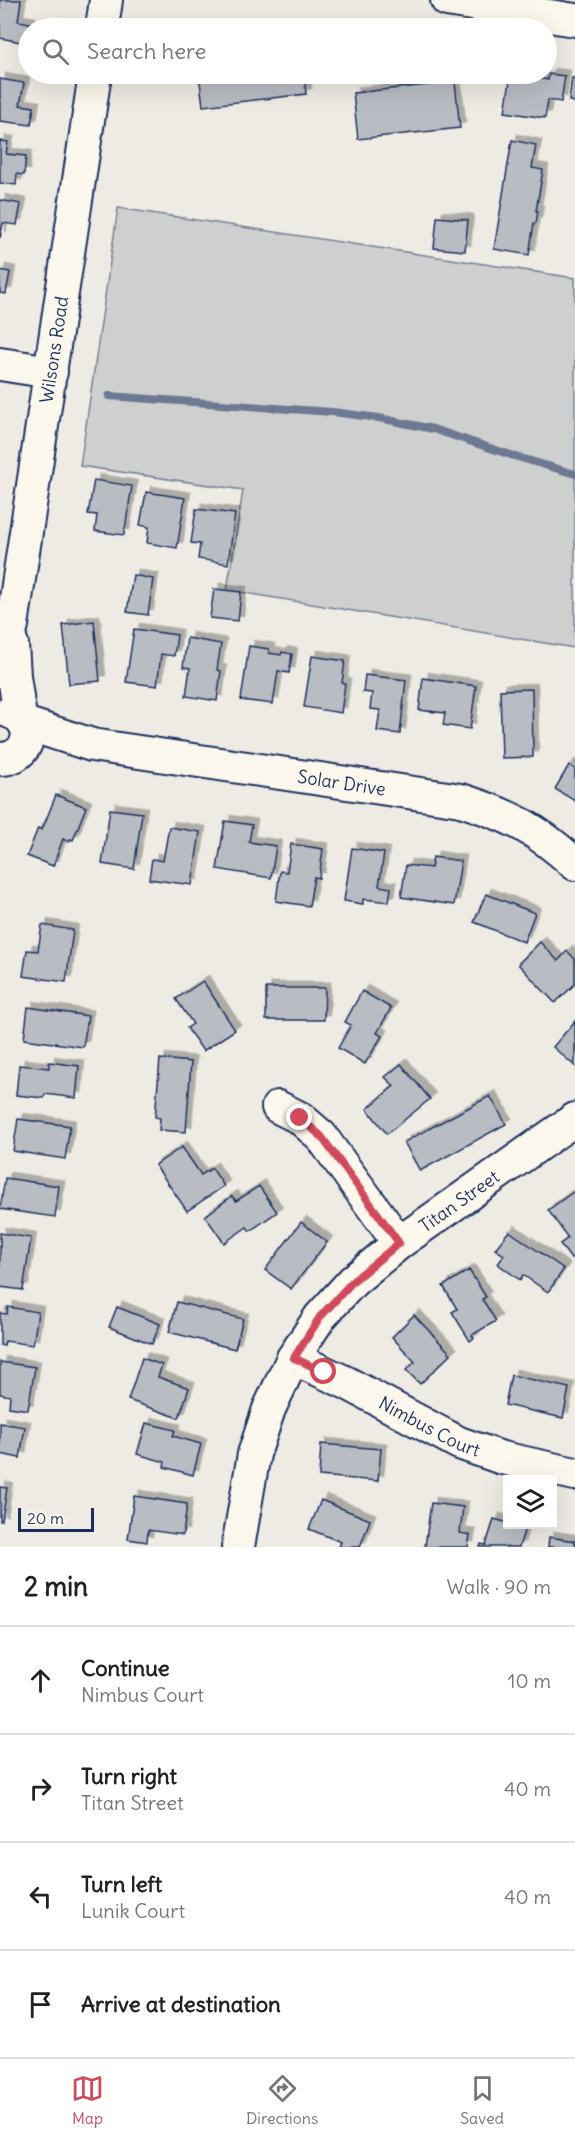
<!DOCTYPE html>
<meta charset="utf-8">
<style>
body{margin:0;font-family:Delius,sans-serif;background:#f2f2f2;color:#202124}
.controls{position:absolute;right:18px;bottom:18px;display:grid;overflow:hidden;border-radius:0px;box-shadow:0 6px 24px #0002}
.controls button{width:54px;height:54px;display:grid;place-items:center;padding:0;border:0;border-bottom:2px solid #e0e0e0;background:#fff;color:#202124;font:30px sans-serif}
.scale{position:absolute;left:18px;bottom:15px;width:76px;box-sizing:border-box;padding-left:6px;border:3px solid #1b2f5e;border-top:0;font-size:16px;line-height:21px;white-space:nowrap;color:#1b2f5e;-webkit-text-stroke:4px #fbf7ec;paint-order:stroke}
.stop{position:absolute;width:18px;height:18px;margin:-14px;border:4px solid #d1495b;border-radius:50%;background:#fff}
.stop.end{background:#d1495b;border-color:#fff;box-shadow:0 2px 6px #0008}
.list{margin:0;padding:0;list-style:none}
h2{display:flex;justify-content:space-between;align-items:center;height:78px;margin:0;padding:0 24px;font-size:26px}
h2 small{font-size:20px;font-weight:400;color:#757577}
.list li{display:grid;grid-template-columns:39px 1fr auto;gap:18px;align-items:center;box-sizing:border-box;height:108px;padding:0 24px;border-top:2px solid #e0e0e0}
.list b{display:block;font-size:22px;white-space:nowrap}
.list p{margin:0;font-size:20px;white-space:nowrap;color:#757577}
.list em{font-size:20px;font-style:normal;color:#757577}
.icon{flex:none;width:33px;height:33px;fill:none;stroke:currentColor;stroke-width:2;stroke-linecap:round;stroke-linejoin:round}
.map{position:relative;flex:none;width:575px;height:1547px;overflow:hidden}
.search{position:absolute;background:#fff;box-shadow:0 6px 24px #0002;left:18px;right:18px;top:18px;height:66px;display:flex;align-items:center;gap:15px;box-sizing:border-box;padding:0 21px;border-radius:33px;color:#757577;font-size:22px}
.sheet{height:510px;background:#fff}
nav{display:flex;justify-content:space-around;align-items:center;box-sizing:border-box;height:84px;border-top:2px solid #e0e0e0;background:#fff;font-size:16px;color:#757577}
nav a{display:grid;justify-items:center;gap:3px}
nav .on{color:#d1495b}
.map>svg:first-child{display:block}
.green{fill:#cecfcf;stroke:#747f96;stroke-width:1.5}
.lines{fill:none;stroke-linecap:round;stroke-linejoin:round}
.stream{stroke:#6d7892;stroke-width:8}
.building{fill:#b9bcc3;stroke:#1b2f5e;stroke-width:1.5;filter:url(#shadow)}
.minor-casing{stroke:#1b2f5e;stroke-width:36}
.minor{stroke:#fbf7ec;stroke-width:32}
.route{stroke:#d1495b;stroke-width:8}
.labels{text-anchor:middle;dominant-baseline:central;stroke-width:6;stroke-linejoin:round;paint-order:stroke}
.street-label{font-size:18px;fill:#1b2f5e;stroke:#fbf7ec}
</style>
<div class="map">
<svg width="575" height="1547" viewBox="0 0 575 1547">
<defs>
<filter id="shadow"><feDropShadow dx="5.5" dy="-5.5" stdDeviation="0" flood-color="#0004"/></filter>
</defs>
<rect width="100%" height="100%" fill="#eeebe4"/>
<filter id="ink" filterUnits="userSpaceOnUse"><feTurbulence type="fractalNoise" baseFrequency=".0167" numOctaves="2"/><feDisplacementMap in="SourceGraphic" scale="12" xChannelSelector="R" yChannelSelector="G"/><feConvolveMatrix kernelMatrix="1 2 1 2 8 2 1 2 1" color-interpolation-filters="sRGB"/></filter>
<g filter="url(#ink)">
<polygon class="green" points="118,208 575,278 575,648 227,590 243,490 80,466"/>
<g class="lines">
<polyline class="stream" points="109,396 332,412 379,418 433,429 514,456 575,474"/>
</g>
<g class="building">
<polygon points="0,0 21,0 18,21 30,23 26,43 0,38"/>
<polygon points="199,74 304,74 306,94 203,106"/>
<polygon points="511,74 548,80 549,74 565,76 561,102 548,100 545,118 505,112"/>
<polygon points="572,78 575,78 575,102 569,101"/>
<polygon points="0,79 24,83 20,105 34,107 31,125 0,121"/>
<polygon points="455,82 460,128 358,139 353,93"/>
<polygon points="512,140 536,145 532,168 543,170 536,211 538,211 536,223 534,223 529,255 494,249"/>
<polygon points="0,141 8,142 6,154 26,156 24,175 17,174 16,185 0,183"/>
<polygon points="0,200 21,204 17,225 3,223 0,238"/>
<polygon points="437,217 468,220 465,251 434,248"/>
<polygon points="0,270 10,272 6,294 0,293"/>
<polygon points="94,480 132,486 124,535 95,531 97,515 88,514"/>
<polygon points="146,492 185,498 177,548 147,543 149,527 140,525"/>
<polygon points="196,509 235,514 228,564 198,559 200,544 191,543"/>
<polygon points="133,575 153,579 148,615 127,612"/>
<polygon points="214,589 241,592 238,621 210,618"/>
<polygon points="94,621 100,681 69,684 63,625"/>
<polygon points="134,629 177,635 174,656 161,654 157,686 126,682"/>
<polygon points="187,638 221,644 217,670 221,671 217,701 186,696 190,668 183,667"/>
<polygon points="249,646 269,649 269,653 281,655 282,652 292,654 289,673 278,671 273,704 241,700"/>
<polygon points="312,656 345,661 342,683 345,684 341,713 304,707"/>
<polygon points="365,675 406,680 400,734 377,731 380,710 370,709 372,693 363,692"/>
<polygon points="423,678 476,686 470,729 443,725 445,713 419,710"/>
<polygon points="532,689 533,757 502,758 500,690"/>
<polygon points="569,765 575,769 575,801 555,789"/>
<polygon points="56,795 86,807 73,840 70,839 69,842 63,839 53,866 27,856 38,828 42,830"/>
<polygon points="110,809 142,813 134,869 102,864"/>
<polygon points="225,821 252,825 249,842 276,846 271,878 217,869"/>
<polygon points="169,827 200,832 192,885 149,879 152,859 163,861"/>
<polygon points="291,844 323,849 319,878 314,877 309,906 276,901 280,871 287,872"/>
<polygon points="352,848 384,853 379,886 391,888 389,902 363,899 363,904 344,901"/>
<polygon points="433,857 461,861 454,905 401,897 406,865 431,868"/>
<polygon points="486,894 535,913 524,942 474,922"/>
<polygon points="42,925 73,930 66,982 23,976 27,950 38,951"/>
<polygon points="540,942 558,961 567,951 575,959 575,984 555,1003 518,964"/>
<polygon points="203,981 235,1030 203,1051 187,1028 193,1024 176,999"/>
<polygon points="266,988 325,988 324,1020 266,1020"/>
<polygon points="362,991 391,1008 377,1033 382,1036 365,1064 338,1048 351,1025 345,1022"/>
<polygon points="28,1007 88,1016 83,1047 24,1039"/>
<polygon points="575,1021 575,1066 553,1047"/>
<polygon points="160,1059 191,1062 186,1132 159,1130 160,1118 155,1117"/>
<polygon points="49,1062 79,1066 76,1098 45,1094 44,1098 16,1095 19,1065 49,1068"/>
<polygon points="401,1064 430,1099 387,1134 367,1109 394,1086 385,1077"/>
<polygon points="490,1096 506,1124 420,1171 404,1142"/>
<polygon points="18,1119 70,1126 65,1159 13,1151"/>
<polygon points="182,1147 201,1175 212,1168 224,1186 187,1211 155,1165"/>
<polygon points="5,1178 59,1186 55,1217 0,1209"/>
<polygon points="259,1186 277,1212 250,1231 247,1227 224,1243 205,1216 232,1196 236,1201"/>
<polygon points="573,1192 575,1194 575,1256 571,1259 560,1244 568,1238 548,1210"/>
<polygon points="301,1222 327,1242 291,1289 265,1270"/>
<polygon points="509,1231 564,1269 548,1292 523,1275 520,1280 498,1264 504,1255 495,1249"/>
<polygon points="0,1233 31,1238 23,1290 0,1287"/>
<polygon points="469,1270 486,1297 482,1299 496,1321 472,1335 474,1338 470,1341 452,1312 457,1309 443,1286"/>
<polygon points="177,1302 243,1319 235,1349 169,1332"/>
<polygon points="8,1307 38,1312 33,1345 5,1341 4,1346 0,1345 0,1313 7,1314"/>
<polygon points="117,1307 160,1324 152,1344 109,1327"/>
<polygon points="414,1315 451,1354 420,1384 406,1370 415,1362 392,1337"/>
<polygon points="142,1358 162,1365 158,1377 189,1388 179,1418 128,1400"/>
<polygon points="0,1362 35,1367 28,1410 9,1407 10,1396 0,1394"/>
<polygon points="511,1375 569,1388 563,1418 505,1405"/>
<polygon points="0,1423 25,1427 20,1458 0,1454"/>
<polygon points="146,1423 175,1430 173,1436 201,1444 193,1475 164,1467 165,1462 137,1454"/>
<polygon points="321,1444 381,1449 378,1481 319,1476"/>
<polygon points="0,1487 7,1488 2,1521 0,1521"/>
<polygon points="134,1496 187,1504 183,1535 148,1530 147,1542 128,1539"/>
<polygon points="321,1500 370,1520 360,1547 339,1547 341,1542 309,1529"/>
<polygon points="431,1503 463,1507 460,1533 470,1535 468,1547 425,1547"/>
<polygon points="494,1519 508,1523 508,1524 525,1528 519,1547 480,1547 481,1544 486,1545"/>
<polygon points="549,1537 575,1541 575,1547 548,1547"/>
</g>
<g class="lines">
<defs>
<g id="minor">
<polyline points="447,0 575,20"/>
<polyline points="102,28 106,0"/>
<polyline points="0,364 51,372"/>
<polyline points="12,644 14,676 20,717"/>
<path id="s1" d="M0,671l12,-46 83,-551"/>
<path id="s2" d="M24,723l68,22 369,55c50,16 76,29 114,64"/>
<path d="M0,759c30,0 39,-37 10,-47"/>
<polyline points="278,1107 300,1118 321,1136 399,1243"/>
<path id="s3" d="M293,1358l54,25 112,60 43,15 73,16"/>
<path id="s4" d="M238,1547l16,-93 15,-45 24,-51 27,-41 33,-36 46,-38 176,-124"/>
</g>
</defs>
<use href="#minor" class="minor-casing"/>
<use href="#minor" class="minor"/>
</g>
</g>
<g class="lines" filter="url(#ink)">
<polyline class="route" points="300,1118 321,1136 399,1243 353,1281 320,1317 294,1358 324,1372"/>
</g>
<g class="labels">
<g class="street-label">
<text stroke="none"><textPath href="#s1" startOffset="326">Wilsons Road</textPath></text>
<text stroke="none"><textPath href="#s2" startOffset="324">Solar Drive</textPath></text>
<text stroke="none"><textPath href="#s4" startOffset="429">Titan Street</textPath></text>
<text stroke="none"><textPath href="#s3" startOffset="153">Nimbus Court</textPath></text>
</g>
</g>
</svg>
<div class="controls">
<button><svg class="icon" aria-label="layers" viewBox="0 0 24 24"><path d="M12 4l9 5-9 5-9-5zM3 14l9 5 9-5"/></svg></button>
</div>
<div class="scale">20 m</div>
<div class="stop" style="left:324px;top:1372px"></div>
<div class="stop end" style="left:300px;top:1118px"></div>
<div class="search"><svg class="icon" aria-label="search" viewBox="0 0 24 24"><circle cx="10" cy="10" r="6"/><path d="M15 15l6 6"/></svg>Search here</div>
</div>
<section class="sheet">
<h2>2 min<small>Walk · 90 m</small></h2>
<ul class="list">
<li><svg class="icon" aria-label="ahead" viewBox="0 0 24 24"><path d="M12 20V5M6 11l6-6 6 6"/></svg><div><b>Continue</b><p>Nimbus Court</p></div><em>10 m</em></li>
<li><svg class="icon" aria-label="right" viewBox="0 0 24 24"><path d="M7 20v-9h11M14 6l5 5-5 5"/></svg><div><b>Turn right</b><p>Titan Street</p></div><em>40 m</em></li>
<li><svg class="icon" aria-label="left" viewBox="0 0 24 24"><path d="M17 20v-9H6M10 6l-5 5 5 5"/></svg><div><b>Turn left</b><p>Lunik Court</p></div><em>40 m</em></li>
<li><svg class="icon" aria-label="arrive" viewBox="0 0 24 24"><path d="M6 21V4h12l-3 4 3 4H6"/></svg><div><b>Arrive at destination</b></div></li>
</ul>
</section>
<nav>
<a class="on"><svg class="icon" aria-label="map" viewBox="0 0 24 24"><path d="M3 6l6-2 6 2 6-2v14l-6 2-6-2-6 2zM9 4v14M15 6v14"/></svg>Map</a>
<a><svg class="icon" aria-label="directions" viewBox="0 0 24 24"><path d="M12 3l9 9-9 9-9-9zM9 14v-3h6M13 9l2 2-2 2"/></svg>Directions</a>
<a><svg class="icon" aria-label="saved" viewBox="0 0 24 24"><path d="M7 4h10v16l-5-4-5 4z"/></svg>Saved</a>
</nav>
